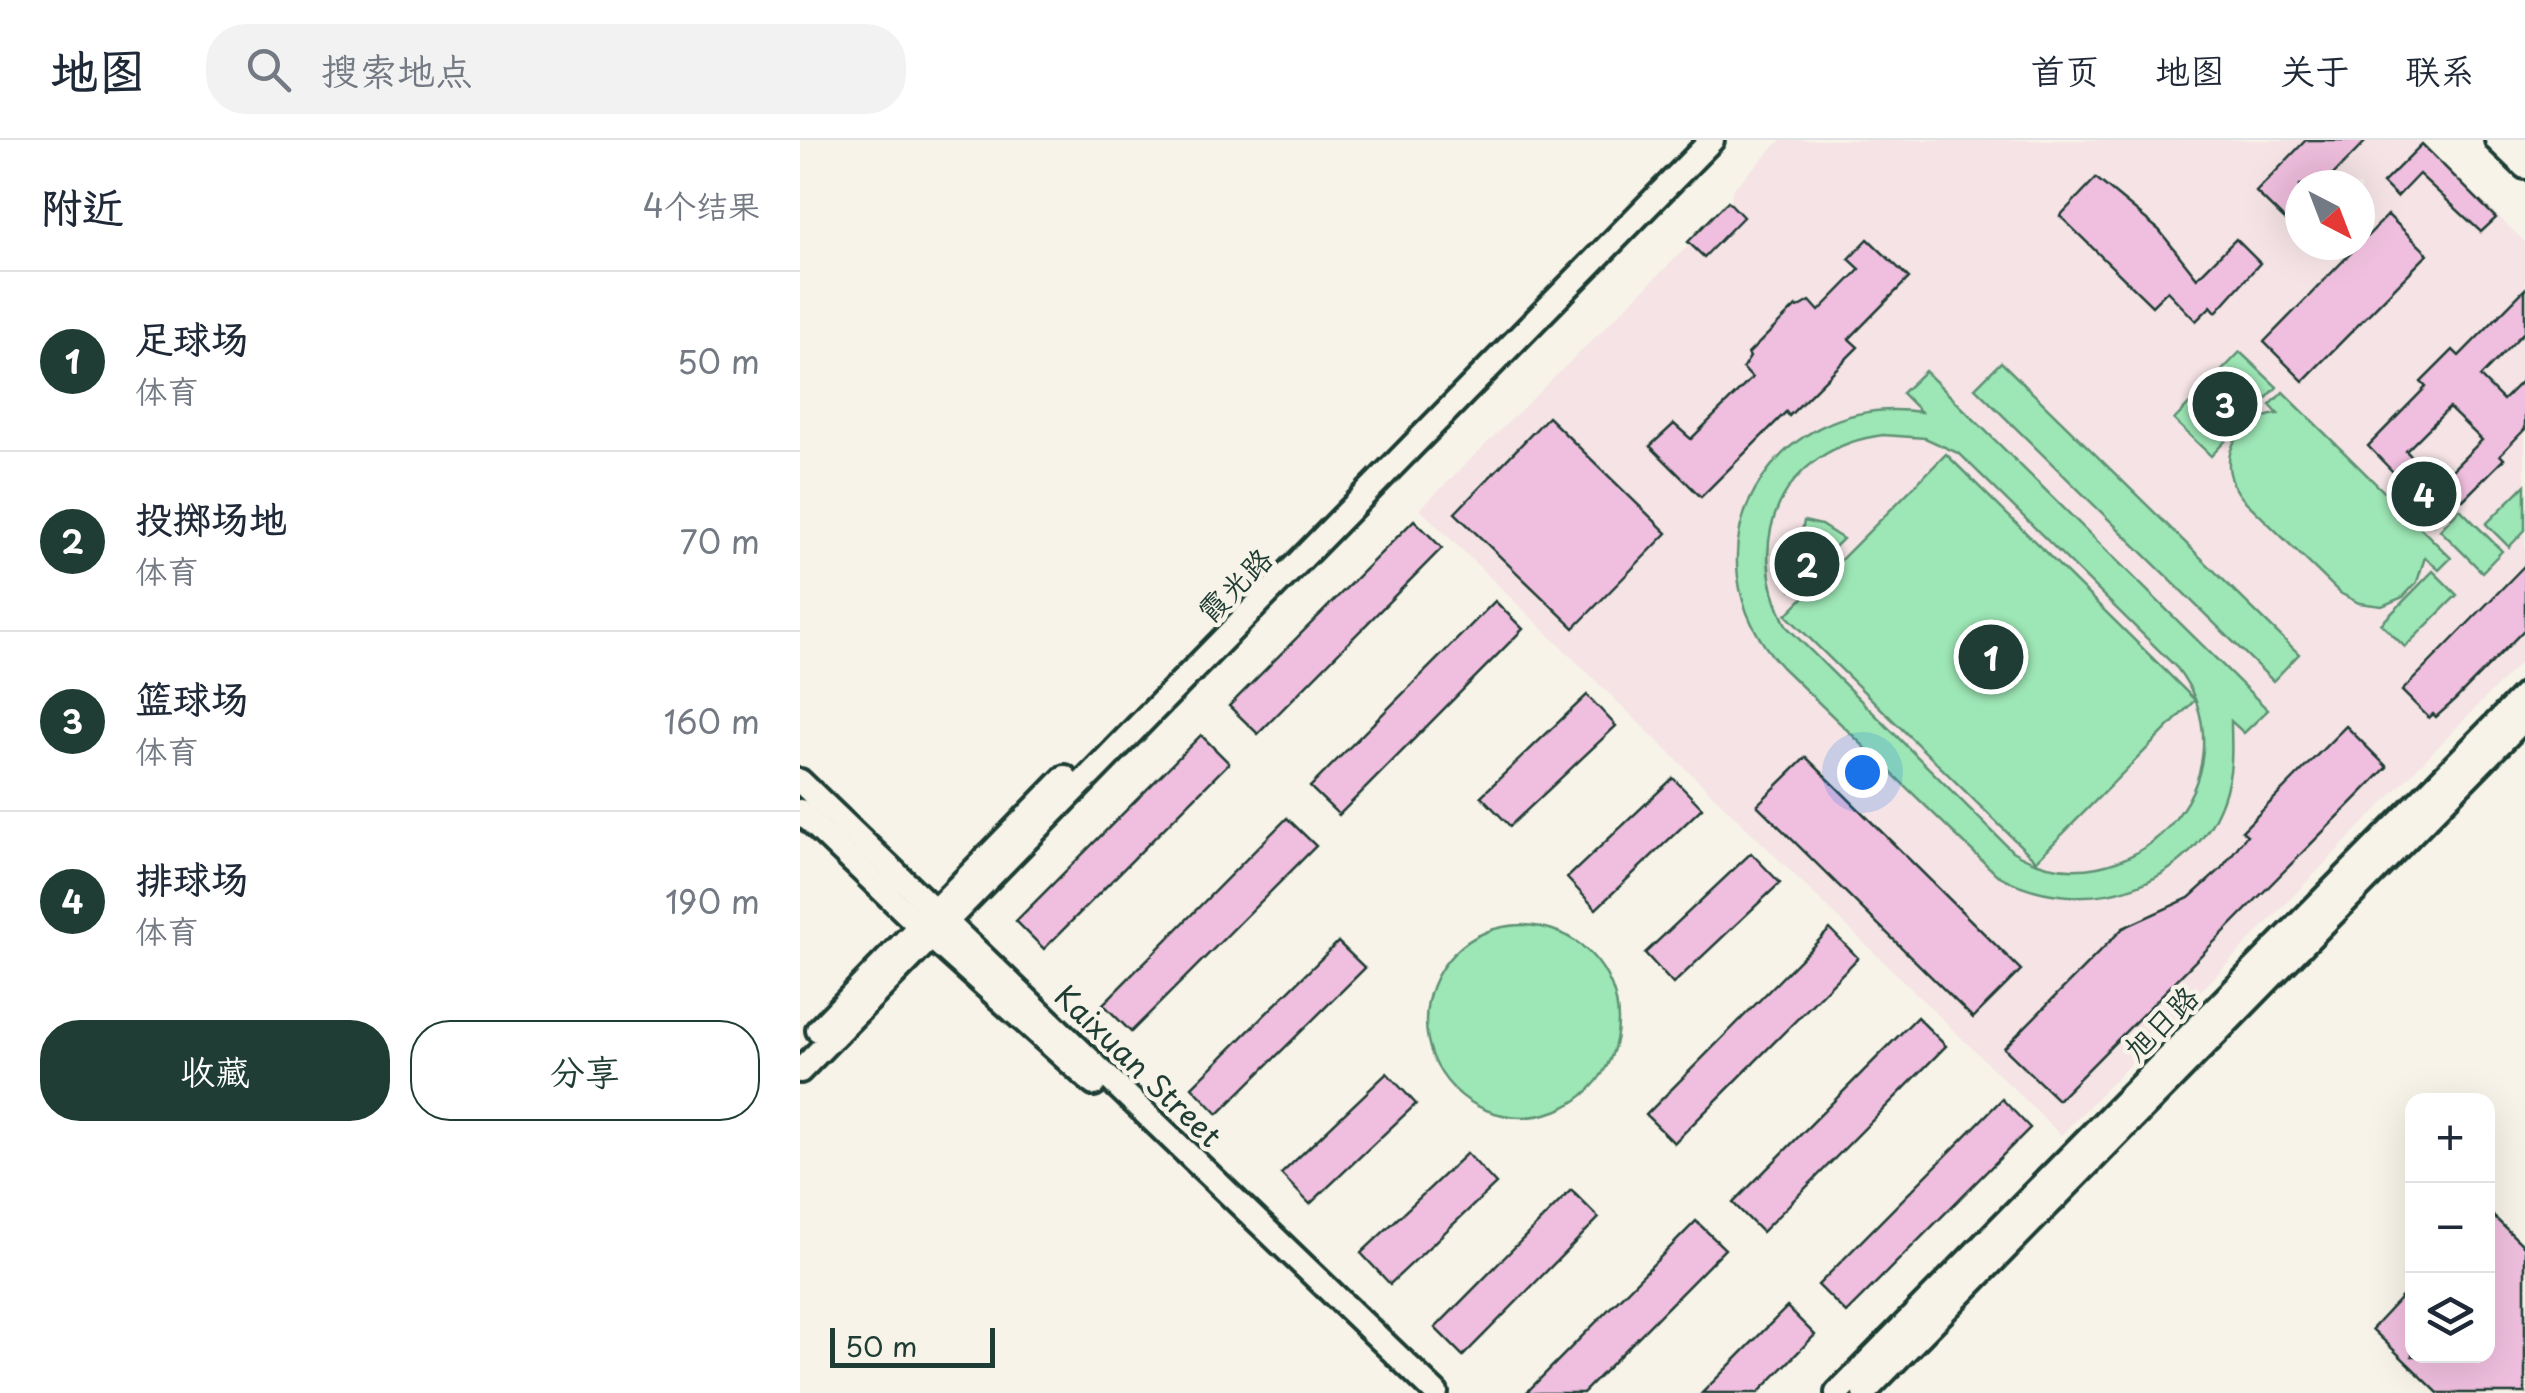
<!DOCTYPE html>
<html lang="zh">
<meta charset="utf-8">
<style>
body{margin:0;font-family:"Playpen Sans","LXGW WenKai TC",sans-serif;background:#f2f2f3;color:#1f2937}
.controls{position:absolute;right:30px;bottom:30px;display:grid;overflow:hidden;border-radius:20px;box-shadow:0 10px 40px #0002}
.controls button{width:90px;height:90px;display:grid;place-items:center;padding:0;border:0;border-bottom:2px solid #e0e1e3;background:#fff;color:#1f2937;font:50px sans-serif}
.compass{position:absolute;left:1485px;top:30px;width:90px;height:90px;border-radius:50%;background:#fff;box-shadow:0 10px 40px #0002;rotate:138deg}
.scale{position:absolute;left:30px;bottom:25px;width:165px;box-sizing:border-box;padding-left:10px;border:5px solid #1f3d34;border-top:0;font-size:28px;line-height:35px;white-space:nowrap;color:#1f3d34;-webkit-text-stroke:8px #f7f3e8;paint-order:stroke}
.you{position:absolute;left:1062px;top:632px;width:35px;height:35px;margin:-25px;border:8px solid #fff;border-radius:50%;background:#1a73e8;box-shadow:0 0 0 15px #1a73e833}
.badge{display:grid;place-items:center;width:65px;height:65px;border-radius:50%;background:#1f3d34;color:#fff;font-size:32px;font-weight:700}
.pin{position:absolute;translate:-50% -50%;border:5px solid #fff;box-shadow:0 2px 10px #0006}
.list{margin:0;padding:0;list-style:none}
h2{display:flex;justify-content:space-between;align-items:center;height:130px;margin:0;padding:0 40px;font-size:42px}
h2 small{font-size:32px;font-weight:400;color:#747a83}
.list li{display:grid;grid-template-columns:65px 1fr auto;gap:30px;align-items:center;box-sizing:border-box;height:180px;padding:0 40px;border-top:2px solid #e0e1e3}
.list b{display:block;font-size:38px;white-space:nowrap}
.list p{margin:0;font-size:32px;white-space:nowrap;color:#747a83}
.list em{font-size:32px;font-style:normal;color:#747a83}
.actions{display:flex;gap:20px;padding:30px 40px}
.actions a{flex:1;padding:22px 0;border:2px solid #1f3d34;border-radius:40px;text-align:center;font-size:35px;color:#1f3d34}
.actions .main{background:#1f3d34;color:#fff}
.icon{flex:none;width:55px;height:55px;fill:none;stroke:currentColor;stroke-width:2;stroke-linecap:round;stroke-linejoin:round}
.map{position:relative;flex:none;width:1725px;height:1253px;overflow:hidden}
header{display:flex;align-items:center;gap:60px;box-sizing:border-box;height:140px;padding:0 50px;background:#fff;border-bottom:2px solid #e0e1e3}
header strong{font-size:48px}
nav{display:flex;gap:55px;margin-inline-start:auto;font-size:35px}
.search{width:700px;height:90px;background:#f2f2f3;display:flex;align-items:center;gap:25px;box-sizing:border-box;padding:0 35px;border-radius:40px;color:#747a83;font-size:38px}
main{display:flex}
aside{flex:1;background:#fff}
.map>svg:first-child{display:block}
.built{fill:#f5e3e5;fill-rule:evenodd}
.green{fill:#9de6b5;stroke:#5e9274;stroke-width:2.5;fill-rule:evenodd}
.building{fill:#f0bfdf;stroke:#1f3d34;stroke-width:2.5}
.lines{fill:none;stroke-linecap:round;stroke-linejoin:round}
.minor-casing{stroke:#1f3d34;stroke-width:30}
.minor{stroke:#f7f3e8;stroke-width:22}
.labels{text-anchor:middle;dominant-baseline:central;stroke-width:9;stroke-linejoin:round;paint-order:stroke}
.street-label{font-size:30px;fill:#1f3d34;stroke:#f7f3e8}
</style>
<header>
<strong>地图</strong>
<div class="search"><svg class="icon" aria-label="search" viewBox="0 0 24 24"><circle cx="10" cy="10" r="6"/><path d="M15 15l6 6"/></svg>搜索地点</div>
<nav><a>首页</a><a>地图</a><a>关于</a><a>联系</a></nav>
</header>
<main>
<aside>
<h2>附近<small>4个结果</small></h2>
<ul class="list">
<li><span class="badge">1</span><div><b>足球场</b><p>体育</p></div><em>50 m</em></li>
<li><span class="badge">2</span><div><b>投掷场地</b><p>体育</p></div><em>70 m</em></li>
<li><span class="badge">3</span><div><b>篮球场</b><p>体育</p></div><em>160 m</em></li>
<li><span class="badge">4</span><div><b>排球场</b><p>体育</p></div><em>190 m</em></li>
</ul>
<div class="actions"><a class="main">收藏</a><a>分享</a></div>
</aside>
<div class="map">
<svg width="1725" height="1253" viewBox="0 0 1725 1253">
<rect width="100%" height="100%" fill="#f7f3e8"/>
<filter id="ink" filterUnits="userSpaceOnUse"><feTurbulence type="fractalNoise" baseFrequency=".01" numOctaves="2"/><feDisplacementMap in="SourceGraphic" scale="20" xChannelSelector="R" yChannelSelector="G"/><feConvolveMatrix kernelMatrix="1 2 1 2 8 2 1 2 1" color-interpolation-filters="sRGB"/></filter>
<g filter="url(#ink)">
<path class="built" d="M981,0h638l106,102v415l-464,478 -641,-626 311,-305 1,-14zM1500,45h60v60h-60z"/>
<g class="green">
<polygon points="1440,212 1477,247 1411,316 1374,280"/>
<polygon points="1201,222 1499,514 1473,541 1175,248"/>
<path d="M1125,231l343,339 -24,23 -13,-12c0,20 2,41 -3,61 -23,104 -145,143 -232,92l-214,-207c-106,-114 -11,-276 139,-255l-19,-19zM1083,295l42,3 35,16 217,214c84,110 -51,252 -165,183l-225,-224c-46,-87 -5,-179 96,-192z"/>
<path d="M1483,252l168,166 -12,12 -14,-13 -8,25 -14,15 -21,9 -23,-3 -19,-10 -97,-94c-30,-35 -9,-80 35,-85l-8,-9z"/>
<polygon points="1146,314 1395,560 1236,721 986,475"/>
<polygon points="1613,323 1655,364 1634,385 1593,344"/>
<polygon points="1725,345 1725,390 1709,407 1686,384"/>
<polygon points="1660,369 1702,411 1682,432 1640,390"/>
<polygon points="1004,381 1021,385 1043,399 992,449"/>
<polygon points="1633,431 1657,455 1605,507 1581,484"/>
<circle cx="722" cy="881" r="96"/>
</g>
<g class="building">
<polygon points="1506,0 1567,0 1523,45 1500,45 1500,68 1487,82 1456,52"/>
<polygon points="1622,4 1696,78 1681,92 1619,34 1597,57 1583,43"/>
<polygon points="1296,38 1359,90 1397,138 1436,99 1460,123 1416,172 1411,166 1396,181 1367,151 1352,166 1260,76"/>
<polygon points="928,61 943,77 904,117 888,102"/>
<polygon points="1588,75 1628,114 1503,241 1464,202"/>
<polygon points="1068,99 1109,138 1049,199 1058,207 989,276 986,272 901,357 850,306 874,284 891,299 952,238 943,228 950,217 948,214 996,166 998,168 1010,161 1019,171 1060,129 1049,119"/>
<polygon points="1725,149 1725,191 1680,237 1703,260 1725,238 1725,289 1700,315 1704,319 1663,360 1642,340 1682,300 1649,268 1606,311 1614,319 1597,336 1568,306 1626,247 1621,242 1653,210 1659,216"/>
<polygon points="748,277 867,393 774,488 655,373"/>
<polygon points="614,380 642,408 458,594 429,566"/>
<polygon points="1725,425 1725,489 1655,560 1636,577 1633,574 1629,578 1602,551"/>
<polygon points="695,461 723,489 539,675 510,647"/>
<polygon points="787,555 816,586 710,686 681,656"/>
<polygon points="1546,586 1587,627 1258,960 1204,908 1323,788 1389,758 1420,730 1447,695 1442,691"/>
<polygon points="401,595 429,623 244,809 216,781"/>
<polygon points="1006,617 1221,830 1173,878 957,665"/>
<polygon points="873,638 902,668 796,769 767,738"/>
<polygon points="487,678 516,706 331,892 303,864"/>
<polygon points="951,713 980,743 873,844 845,813"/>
<polygon points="1030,789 1058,818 874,1003 846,975"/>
<polygon points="538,802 565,828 418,974 392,947"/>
<polygon points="1117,877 1146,906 962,1092 933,1063"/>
<polygon points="587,933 616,964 510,1064 481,1034"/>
<polygon points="1202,959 1230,988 1046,1173 1018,1145"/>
<polygon points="667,1013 696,1044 590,1144 561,1113"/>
<polygon points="771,1050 799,1078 663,1216 635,1188"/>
<polygon points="1688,1071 1725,1107 1725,1253 1638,1253 1572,1189 1612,1146 1612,1216 1688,1216"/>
<polygon points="896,1081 925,1109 783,1253 726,1253"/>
<polygon points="987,1167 1015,1195 958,1253 902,1253"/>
</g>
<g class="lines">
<defs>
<g id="minor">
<polyline points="1697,0 1725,27"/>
<polyline points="1722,0 1725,3"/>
<polyline points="0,641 636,1253"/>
<polyline points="0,671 131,797 294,944"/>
<polyline points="18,890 265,637"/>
<polyline points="0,931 912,0"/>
<polyline points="1037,1253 1725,554"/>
<polyline points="1064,1253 1725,578"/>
</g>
</defs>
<use href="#minor" class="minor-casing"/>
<use href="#minor" class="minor"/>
</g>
</g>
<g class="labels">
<g class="street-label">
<text transform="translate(434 444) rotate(-45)">霞光路</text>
<text transform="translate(1360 882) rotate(-45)">旭日路</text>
<text transform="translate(339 925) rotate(44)">Kaixuan Street</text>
</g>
</g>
</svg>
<div class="controls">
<button>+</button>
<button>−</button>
<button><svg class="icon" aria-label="layers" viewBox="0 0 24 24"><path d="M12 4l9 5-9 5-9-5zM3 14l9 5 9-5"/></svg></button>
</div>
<svg class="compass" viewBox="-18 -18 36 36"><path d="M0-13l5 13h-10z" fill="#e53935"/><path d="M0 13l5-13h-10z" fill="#747a83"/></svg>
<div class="scale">50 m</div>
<div class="you"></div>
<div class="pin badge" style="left:1191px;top:517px">1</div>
<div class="pin badge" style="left:1007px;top:424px">2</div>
<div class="pin badge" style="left:1425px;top:264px">3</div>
<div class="pin badge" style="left:1624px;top:354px">4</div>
</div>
</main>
